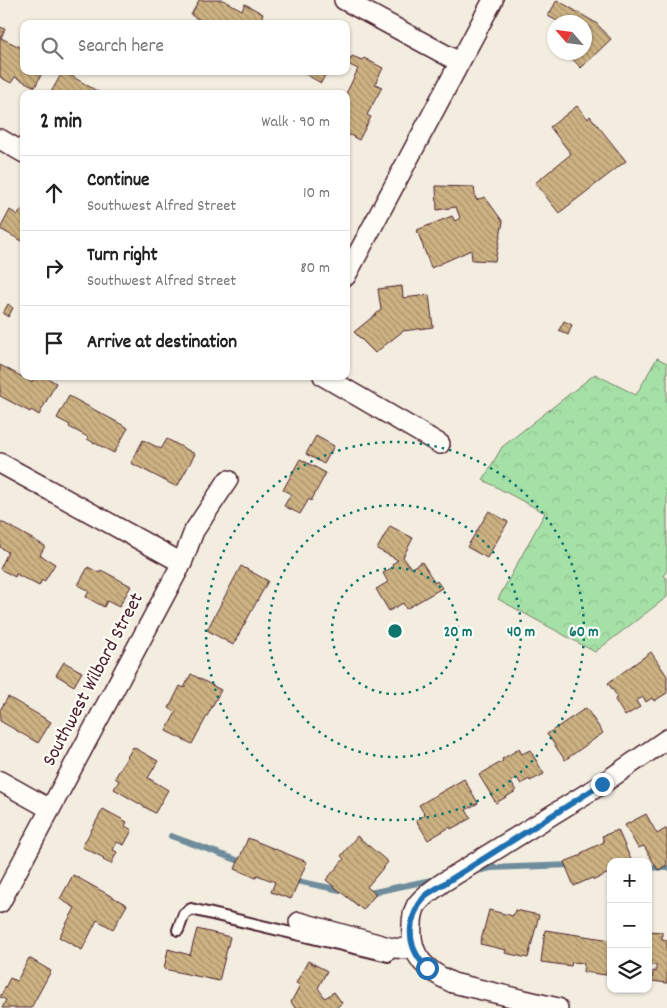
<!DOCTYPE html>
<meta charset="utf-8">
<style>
body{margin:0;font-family:Dekko,sans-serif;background:#f2f2f2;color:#222}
.controls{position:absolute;right:15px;bottom:15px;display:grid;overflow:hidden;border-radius:10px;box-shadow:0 1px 4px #0004}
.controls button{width:45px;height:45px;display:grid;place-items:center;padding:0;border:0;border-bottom:1px solid #e0e0e0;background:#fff;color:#222;font:25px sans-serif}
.compass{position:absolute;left:547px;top:15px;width:45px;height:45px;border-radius:50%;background:#fff;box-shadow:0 1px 4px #0004;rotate:298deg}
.stop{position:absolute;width:15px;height:15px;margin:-11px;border:4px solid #1f6fb2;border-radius:50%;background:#fff}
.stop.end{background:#1f6fb2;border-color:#fff;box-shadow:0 1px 5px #0008}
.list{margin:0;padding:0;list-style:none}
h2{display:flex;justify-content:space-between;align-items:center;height:65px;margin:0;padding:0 20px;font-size:21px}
h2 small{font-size:16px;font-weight:400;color:#767676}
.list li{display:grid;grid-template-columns:32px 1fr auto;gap:15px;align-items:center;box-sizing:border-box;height:75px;padding:0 20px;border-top:1px solid #e0e0e0}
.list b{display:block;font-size:19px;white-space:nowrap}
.list p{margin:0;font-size:16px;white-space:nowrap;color:#767676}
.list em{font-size:16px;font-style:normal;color:#767676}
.icon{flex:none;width:28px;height:28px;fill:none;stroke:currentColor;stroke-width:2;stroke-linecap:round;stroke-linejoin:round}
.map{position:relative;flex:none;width:667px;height:1008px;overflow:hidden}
.search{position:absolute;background:#fff;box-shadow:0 1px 4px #0004;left:20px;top:20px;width:330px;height:55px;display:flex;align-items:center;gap:12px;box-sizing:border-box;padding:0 18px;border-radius:10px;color:#767676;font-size:19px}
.panel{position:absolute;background:#fff;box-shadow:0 1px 4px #0004;left:20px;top:90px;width:330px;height:290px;border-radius:10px}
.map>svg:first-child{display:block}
.forest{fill:url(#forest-crowns);stroke:#788069}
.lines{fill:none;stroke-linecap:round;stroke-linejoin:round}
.stream{stroke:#6e8c9b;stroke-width:6}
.building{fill:url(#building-back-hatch);stroke:#4a1f2b}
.lane-casing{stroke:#4a1f2b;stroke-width:14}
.street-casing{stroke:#4a1f2b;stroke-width:22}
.lane{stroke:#fdfcf7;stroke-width:10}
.street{stroke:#fdfcf7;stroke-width:19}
.route{stroke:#1f6fb2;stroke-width:6}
.ring{fill:none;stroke:#0f766e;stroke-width:2.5;stroke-dasharray:2.5 5}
.labels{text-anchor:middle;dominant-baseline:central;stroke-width:4.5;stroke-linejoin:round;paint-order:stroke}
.street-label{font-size:20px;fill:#4a1f2b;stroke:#fdfcf7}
.centre{fill:#0f766e;stroke:#fdfcf7;stroke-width:2.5}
.ring-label{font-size:15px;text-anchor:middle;font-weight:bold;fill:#0f766e;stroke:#fdfcf7;stroke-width:4.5;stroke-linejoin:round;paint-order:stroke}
</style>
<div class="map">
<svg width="667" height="1008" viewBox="0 0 667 1008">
<defs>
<pattern id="forest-crowns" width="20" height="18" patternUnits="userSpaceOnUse" patternTransform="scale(1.25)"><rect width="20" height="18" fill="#a5e1a7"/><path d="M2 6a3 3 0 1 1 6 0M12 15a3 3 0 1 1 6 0" fill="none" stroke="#90c190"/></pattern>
<pattern id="building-back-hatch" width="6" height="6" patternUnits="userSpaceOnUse" patternTransform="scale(1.25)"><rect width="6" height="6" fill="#cdb383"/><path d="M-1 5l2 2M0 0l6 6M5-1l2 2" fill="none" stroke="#a8916b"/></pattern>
</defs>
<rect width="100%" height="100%" fill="#f3ede0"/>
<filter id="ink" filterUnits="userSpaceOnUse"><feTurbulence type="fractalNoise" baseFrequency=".02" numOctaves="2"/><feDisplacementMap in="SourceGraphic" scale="10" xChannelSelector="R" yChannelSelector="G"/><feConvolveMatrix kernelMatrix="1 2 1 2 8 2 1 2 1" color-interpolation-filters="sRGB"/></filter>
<g filter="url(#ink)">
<polygon class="forest" points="657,358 667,363 667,569 664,576 667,578 667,597 595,652 498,599 545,513 483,480 502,447 595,374 636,395"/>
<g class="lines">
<g class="stream">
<polyline points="171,836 245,863"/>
<polyline points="648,867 667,868"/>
<polyline points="473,872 491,868 572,865"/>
<polyline points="292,880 345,891"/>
<polyline points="365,894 436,879"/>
</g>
</g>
<g class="building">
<polygon points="199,0 223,0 242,10 245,4 263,14 258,24 207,24 191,15"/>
<polygon points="557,0 596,23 611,39 581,68 566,52 584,52 584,33 590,28 584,25 584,22 581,22 573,18 570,22 559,22 548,16"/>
<polygon points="0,27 5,29 1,38 24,49 24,71 43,71 35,87 15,77 11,83 0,77"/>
<polygon points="352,56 362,60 364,58 383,68 375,84 382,87 367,115 371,117 359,140 346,133 346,94 358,69 348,64"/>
<polygon points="63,71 102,94 50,94"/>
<polygon points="300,71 327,71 321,83"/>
<polygon points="577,106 588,119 590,116 626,161 559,213 535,183 571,154 550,127"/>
<polygon points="436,186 474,187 476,200 485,197 503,222 495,261 472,260 471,250 431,268 417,230 452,216 455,221 460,218 456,207 437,210"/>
<polygon points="10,210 18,215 21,210 24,211 24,242 0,229"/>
<polygon points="402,286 403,298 429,295 433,327 403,331 375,353 354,332 381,310 378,289"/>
<polygon points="8,304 13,308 8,317 3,313"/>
<polygon points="564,321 572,325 568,335 559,330"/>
<polygon points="0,365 32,382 35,376 44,376 56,383 39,415 31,410 30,412 0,396"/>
<polygon points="69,396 128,428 114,453 87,439 88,437 69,427 70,425 57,418"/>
<polygon points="316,436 334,446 324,464 306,454"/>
<polygon points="167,439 195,454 177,487 131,463 143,440 161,449"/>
<polygon points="300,459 326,473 311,501 309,499 300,514 284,506 291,494 283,490"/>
<polygon points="489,511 508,522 487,558 467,547"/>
<polygon points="0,521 45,546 40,555 55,564 44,582 42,580 39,586 16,574 15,577 0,569 8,552 0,547"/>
<polygon points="390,526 413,538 403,557 411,568 422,562 435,583 437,581 442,588 406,609 403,603 389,611 376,589 388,582 383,573 393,567 392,564 398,560 377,549"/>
<polygon points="241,566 268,581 233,645 207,630"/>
<polygon points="88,567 99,573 101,570 131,586 119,607 107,601 104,607 86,597 89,591 78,585"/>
<polygon points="651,652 667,676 667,693 654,701 652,698 646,702 643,697 636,701 640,707 625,716 615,700 617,696 608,683"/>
<polygon points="64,662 82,672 74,686 56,675"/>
<polygon points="191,674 221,690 192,744 166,731 176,712 169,708 180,686 184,688"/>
<polygon points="8,697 51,722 38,743 0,721 0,710"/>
<polygon points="586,708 603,733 565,760 547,734"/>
<polygon points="133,747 158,761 148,778 168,790 155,813 114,789 119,781 115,778"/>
<polygon points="519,749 522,754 530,750 544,774 530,781 529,779 521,784 517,778 511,782 516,791 496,803 479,775 503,761 502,759"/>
<polygon points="464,779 478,803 466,810 471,818 451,829 450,827 428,840 416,820 425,815 419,805"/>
<polygon points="103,809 127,822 125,826 132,830 124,845 117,842 113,850 117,852 111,864 103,860 104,858 82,847"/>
<polygon points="646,814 657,834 667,828 667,865 658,870 644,846 638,848 625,825"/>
<polygon points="618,830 632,862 611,862 611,872 594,880 592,878 574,886 564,862 582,855 581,853 604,842 602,836"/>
<polygon points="357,836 388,862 367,887 376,894 363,910 326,880 344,859 341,856"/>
<polygon points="248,838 307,862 291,899 271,892 275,882 257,875 256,878 235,869"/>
<polygon points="73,875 127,905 113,929 97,920 82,950 59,937 75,908 60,899"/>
<polygon points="489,910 513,916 515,910 539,915 528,958 505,953 506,950 480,944"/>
<polygon points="197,929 230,937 219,981 164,969 168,949 190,955"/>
<polygon points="545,930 611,940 606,975 583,972 584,963 572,962 571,966 541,962"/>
<polygon points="648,931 662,932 662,939 667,940 667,983 652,981 653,971 656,972 656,965 650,965 651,960 648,960"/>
<polygon points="29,958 51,971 31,1008 2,1008 6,1000 0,997 10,978 17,981"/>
<polygon points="308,961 327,971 318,988 325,998 334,992 342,1003 336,1008 295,1008 291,1002 300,985 296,983"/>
</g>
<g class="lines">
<defs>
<polyline id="lane" points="178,930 184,914 191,909 388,956"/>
<g id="street">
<polyline points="344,0 459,62"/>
<polyline points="0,139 24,153"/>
<polyline points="346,276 493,0"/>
<polyline points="323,376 440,444"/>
<polyline points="0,463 182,563"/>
<polyline points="0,781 50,809"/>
<polyline points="0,903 182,563 194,531 228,480"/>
<polyline points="299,922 392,948 414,949"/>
<path d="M558,1008l-105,-25c-26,-12 -44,-26 -41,-58 0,-6 1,-13 4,-19 6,-10 17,-16 26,-23l160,-99 65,-45"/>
</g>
</defs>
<use href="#lane" class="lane-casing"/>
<use href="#street" class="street-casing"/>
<use href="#lane" class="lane"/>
<use href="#street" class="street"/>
</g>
</g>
<g class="lines" filter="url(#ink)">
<path class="route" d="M427,968c-22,-22 -21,-49 -1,-73l176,-111"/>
</g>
<g class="ring">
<circle cx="395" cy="631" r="63"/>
<circle cx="395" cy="631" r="126"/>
<circle cx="395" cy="631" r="189"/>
</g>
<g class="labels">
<g class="street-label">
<text transform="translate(94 680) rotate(-62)">Southwest Wilbard Street</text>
</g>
</g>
<circle cx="395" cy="631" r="8" class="centre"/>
<g class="ring-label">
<text x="458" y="636">20 m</text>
<text x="521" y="636">40 m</text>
<text x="584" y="636">60 m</text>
</g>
</svg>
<div class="controls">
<button>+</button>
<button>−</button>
<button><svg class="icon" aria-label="layers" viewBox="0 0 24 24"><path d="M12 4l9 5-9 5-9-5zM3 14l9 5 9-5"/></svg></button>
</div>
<svg class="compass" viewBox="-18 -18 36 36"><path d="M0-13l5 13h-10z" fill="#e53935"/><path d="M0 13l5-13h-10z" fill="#767676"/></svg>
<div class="stop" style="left:427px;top:968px"></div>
<div class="stop end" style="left:602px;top:784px"></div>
<div class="search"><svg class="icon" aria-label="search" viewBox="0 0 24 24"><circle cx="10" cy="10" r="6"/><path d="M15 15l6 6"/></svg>Search here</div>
<section class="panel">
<h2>2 min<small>Walk · 90 m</small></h2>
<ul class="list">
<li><svg class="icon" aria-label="ahead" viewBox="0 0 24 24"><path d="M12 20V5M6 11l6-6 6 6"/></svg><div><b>Continue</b><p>Southwest Alfred Street</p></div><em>10 m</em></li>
<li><svg class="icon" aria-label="right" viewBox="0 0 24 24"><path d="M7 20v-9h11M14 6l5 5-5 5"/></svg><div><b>Turn right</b><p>Southwest Alfred Street</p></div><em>80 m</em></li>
<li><svg class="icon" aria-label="arrive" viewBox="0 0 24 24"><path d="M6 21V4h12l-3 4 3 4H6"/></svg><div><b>Arrive at destination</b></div></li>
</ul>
</section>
</div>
